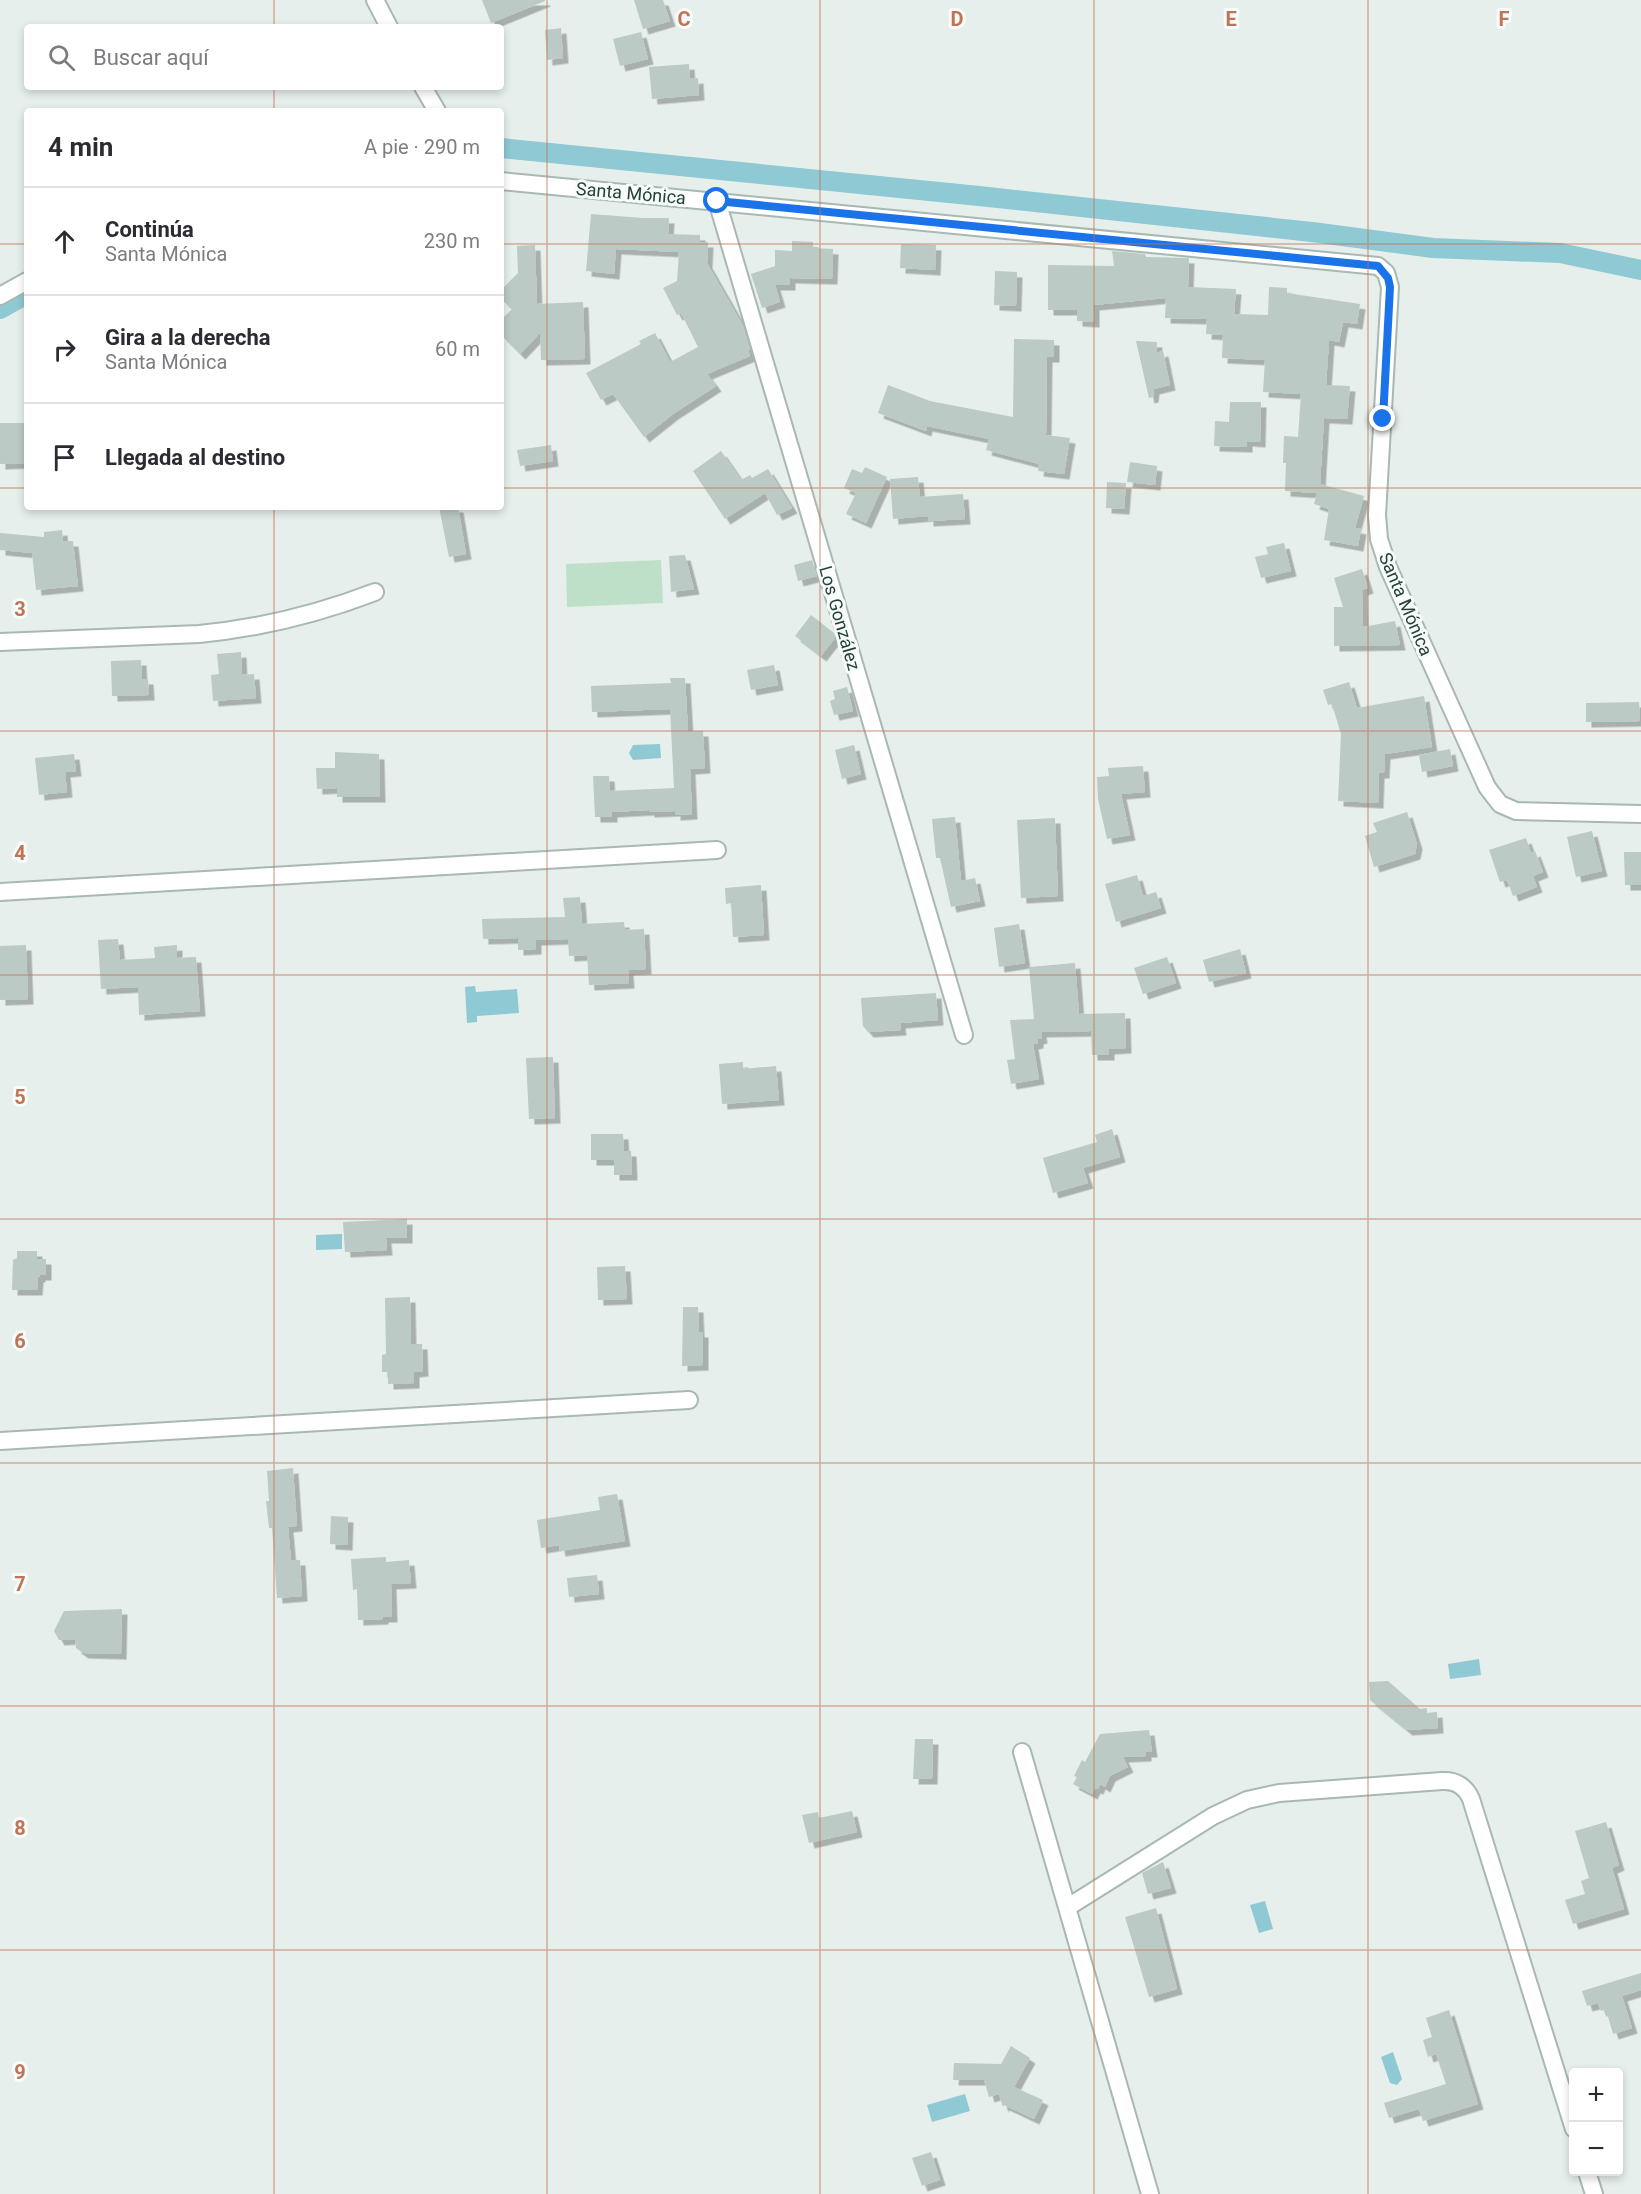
<!DOCTYPE html>
<html lang="es">
<meta charset="utf-8">
<style>
body{margin:0;font-family:Roboto,sans-serif;background:#f7f7f7;color:#2b2b33}
.controls{position:absolute;right:18px;bottom:18px;display:grid;overflow:hidden;border-radius:6px;box-shadow:0 3px 9px #0003}
.controls button{width:54px;height:54px;display:grid;place-items:center;padding:0;border:0;border-bottom:2px solid #e1e1e2;background:#fff;color:#2b2b33;font:30px sans-serif}
.stop{position:absolute;width:18px;height:18px;margin:-14px;border:4px solid #1a73e8;border-radius:50%;background:#fff}
.stop.end{background:#1a73e8;border-color:#fff;box-shadow:0 2px 6px #0008}
.list{margin:0;padding:0;list-style:none}
h2{display:flex;justify-content:space-between;align-items:center;height:78px;margin:0;padding:0 24px;font-size:26px}
h2 small{font-size:20px;font-weight:400;color:#7c7c81}
.list li{display:grid;grid-template-columns:39px 1fr auto;gap:18px;align-items:center;box-sizing:border-box;height:108px;padding:0 24px;border-top:2px solid #e1e1e2}
.list b{display:block;font-size:22px;white-space:nowrap}
.list p{margin:0;font-size:20px;white-space:nowrap;color:#7c7c81}
.list em{font-size:20px;font-style:normal;color:#7c7c81}
.icon{flex:none;width:33px;height:33px;fill:none;stroke:currentColor;stroke-width:2;stroke-linecap:round;stroke-linejoin:round}
.map{position:relative;flex:none;width:1641px;height:2194px;overflow:hidden}
.search{position:absolute;background:#fff;box-shadow:0 3px 9px #0003;left:24px;top:24px;width:480px;height:66px;display:flex;align-items:center;gap:15px;box-sizing:border-box;padding:0 21px;border-radius:6px;color:#7c7c81;font-size:22px}
.panel{position:absolute;background:#fff;box-shadow:0 3px 9px #0003;left:24px;top:108px;width:480px;height:402px;border-radius:6px}
.map>svg:first-child{display:block}
.green{fill:#bfe0c8}
.water{fill:#8ec9d4}
.lines{fill:none;stroke-linecap:round;stroke-linejoin:round}
.canal{stroke:#8ec9d4;stroke-width:20}
.building{fill:#bbcac4;filter:url(#shadow)}
.street-casing{stroke:#a8b8b2;stroke-width:20}
.street{stroke:#fff;stroke-width:16}
.route{stroke:#1a73e8;stroke-width:8}
.grid{fill:none;stroke:#c07456;stroke-width:1.5;stroke-opacity:0.55}
.labels{text-anchor:middle;dominant-baseline:central;stroke-width:6;stroke-linejoin:round;paint-order:stroke}
.street-label{font-size:18px;fill:#24423a;stroke:#f7fbf9}
.grid-label{font-size:20px;text-anchor:middle;font-weight:bold;fill:#c07456;stroke:#f7fbf9;stroke-width:6;stroke-linejoin:round;paint-order:stroke}
</style>
<div class="map">
<svg width="1641" height="2194" viewBox="0 0 1641 2194">
<defs>
<filter id="shadow"><feDropShadow dx="5.5" dy="5.5" stdDeviation="0" flood-color="#0004"/></filter>
</defs>
<rect width="100%" height="100%" fill="#e6efeb"/>
<polygon class="green" points="661,560 663,603 567,607 566,564"/>
<g class="water">
<polygon points="660,744 661,758 633,760 629,753 633,745"/>
<polygon points="475,986 476,992 517,989 519,1013 477,1016 477,1022 467,1023 465,987"/>
<polygon points="342,1234 342,1249 316,1250 316,1235"/>
<polygon points="1479,1659 1481,1675 1450,1679 1448,1664"/>
<polygon points="1265,1901 1273,1929 1259,1933 1250,1905"/>
<polygon points="1393,2052 1402,2079 1397,2085 1390,2083 1381,2057"/>
<polygon points="965,2094 970,2111 932,2122 927,2105"/>
</g>
<g class="lines">
<g class="canal">
<polyline points="501,148 979,196 1312,232 1433,248 1560,253 1641,270"/>
<polyline points="0,309 27,294"/>
</g>
</g>
<g class="building">
<polygon points="482,0 545,0 545,1 491,23"/>
<polygon points="634,0 663,0 670,21 643,29"/>
<polygon points="561,28 563,58 547,60 545,30"/>
<polygon points="641,32 648,59 620,66 613,39"/>
<polygon points="689,64 690,79 698,78 699,95 652,99 649,67"/>
<polygon points="591,214 643,218 669,218 668,234 700,235 700,242 708,242 707,263 743,326 750,349 748,350 750,356 707,374 716,386 673,414 644,437 613,394 601,400 586,373 641,344 639,341 655,333 670,362 698,347 681,313 677,315 663,288 677,281 679,252 616,249 614,274 586,271"/>
<polygon points="792,241 813,242 813,248 833,249 832,279 790,278 790,285 775,285 780,302 762,308 751,274 775,266 775,250 792,251"/>
<polygon points="901,244 936,245 935,270 900,268"/>
<polygon points="535,245 537,304 583,302 585,359 541,360 540,333 520,354 501,335 501,320 512,309 501,299 501,290 518,273 517,246"/>
<polygon points="1112,251 1145,254 1146,257 1189,258 1188,287 1236,289 1234,314 1268,315 1269,287 1287,288 1287,293 1360,304 1357,324 1343,322 1339,342 1329,340 1326,385 1350,386 1347,419 1324,418 1320,484 1364,496 1355,528 1361,529 1358,546 1324,540 1329,509 1314,504 1317,493 1285,491 1286,463 1283,463 1284,436 1298,437 1301,394 1263,392 1265,360 1222,358 1223,335 1206,334 1207,319 1165,318 1166,298 1094,305 1094,322 1077,321 1077,310 1048,310 1048,265 1114,266"/>
<polygon points="995,271 1017,272 1016,306 994,305"/>
<polygon points="1014,339 1054,340 1054,357 1047,357 1046,435 1070,438 1064,474 1038,471 1039,464 986,450 989,439 927,426 926,431 878,413 888,385 930,401 1013,417"/>
<polygon points="1136,341 1157,342 1156,353 1163,351 1170,385 1154,389 1153,397 1149,398"/>
<polygon points="1230,402 1261,402 1260,442 1247,441 1247,447 1214,446 1215,421 1229,422"/>
<polygon points="0,423 27,423 27,463 0,464"/>
<polygon points="551,445 553,461 520,466 517,450"/>
<polygon points="721,451 741,480 750,475 752,478 768,469 792,508 777,515 765,493 725,519 693,471"/>
<polygon points="1130,462 1157,466 1155,485 1127,482"/>
<polygon points="865,467 887,477 866,523 846,514 856,493 844,488 852,469 862,473"/>
<polygon points="918,477 920,497 963,494 965,519 928,521 928,516 893,519 890,479"/>
<polygon points="1107,482 1126,483 1124,509 1106,508"/>
<polygon points="439,507 458,507 466,554 449,557"/>
<polygon points="62,530 63,541 73,541 78,586 36,590 32,553 0,550 0,533 44,537 44,532"/>
<polygon points="1284,543 1291,571 1261,578 1255,557 1268,554 1266,547"/>
<polygon points="685,555 694,589 671,592 669,556"/>
<polygon points="812,560 817,576 798,581 794,565"/>
<polygon points="1362,569 1368,588 1362,590 1363,627 1395,621 1400,645 1334,646 1334,607 1343,607 1334,578"/>
<polygon points="811,615 834,633 835,638 821,656 795,636"/>
<polygon points="241,652 242,675 254,674 256,698 213,701 211,675 219,674 217,654"/>
<polygon points="141,660 142,679 148,679 149,695 112,696 111,661"/>
<polygon points="774,665 778,685 751,690 747,670"/>
<polygon points="670,678 685,678 688,731 703,731 705,768 690,769 692,814 675,815 675,811 649,812 649,810 612,812 612,817 595,817 593,776 609,776 610,791 674,788 670,709 592,712 591,686 671,683"/>
<polygon points="1349,682 1357,708 1424,696 1432,747 1385,754 1384,773 1379,773 1378,803 1338,801 1341,734 1332,704 1328,705 1323,690"/>
<polygon points="847,687 853,711 834,715 830,701 835,699 833,691"/>
<polygon points="1639,702 1640,721 1586,722 1586,703"/>
<polygon points="854,745 861,774 842,779 835,750"/>
<polygon points="1450,749 1453,766 1422,772 1419,755"/>
<polygon points="335,752 379,754 380,797 337,797 337,788 317,789 316,768 335,768"/>
<polygon points="74,754 76,771 65,772 67,792 39,795 35,758"/>
<polygon points="1143,766 1145,792 1121,794 1130,835 1107,839 1098,799 1097,777 1109,776 1108,768"/>
<polygon points="1407,812 1417,844 1415,854 1374,867 1365,836 1377,832 1373,823"/>
<polygon points="955,817 961,881 975,878 980,901 951,907 940,858 936,858 932,819"/>
<polygon points="1055,818 1058,896 1021,898 1017,820"/>
<polygon points="1592,831 1602,871 1576,877 1567,837"/>
<polygon points="1526,838 1531,853 1535,851 1543,872 1533,876 1537,887 1513,896 1507,880 1500,882 1489,850"/>
<polygon points="1624,852 1641,852 1641,885 1625,885"/>
<polygon points="1137,875 1143,896 1156,892 1161,908 1116,922 1105,884"/>
<polygon points="761,885 764,935 733,937 731,903 726,904 725,888"/>
<polygon points="580,897 582,924 624,922 625,930 644,929 646,969 628,970 629,983 589,985 587,955 569,956 568,939 536,940 536,949 518,950 518,938 483,939 482,919 565,917 563,898"/>
<polygon points="1019,924 1025,963 999,967 994,928"/>
<polygon points="118,939 120,960 155,958 154,947 177,945 177,958 196,957 200,1011 139,1015 138,987 101,989 98,940"/>
<polygon points="26,945 28,999 0,1000 0,946"/>
<polygon points="1240,949 1246,973 1209,982 1203,960"/>
<polygon points="1167,957 1176,983 1143,994 1134,968"/>
<polygon points="1075,963 1079,1014 1125,1013 1126,1048 1109,1049 1109,1055 1092,1055 1091,1031 1041,1032 1042,1038 1038,1039 1038,1043 1033,1044 1039,1079 1011,1084 1007,1060 1015,1059 1010,1020 1034,1019 1029,967"/>
<polygon points="936,993 938,1020 900,1023 901,1030 868,1032 863,1026 861,998"/>
<polygon points="553,1057 555,1118 529,1119 526,1058"/>
<polygon points="743,1062 743,1069 776,1066 779,1100 722,1104 719,1064"/>
<polygon points="1112,1129 1120,1157 1083,1168 1088,1183 1053,1193 1043,1158 1097,1142 1095,1135"/>
<polygon points="591,1134 623,1134 624,1151 631,1151 632,1175 614,1175 614,1160 591,1160"/>
<polygon points="407,1219 407,1238 386,1238 387,1250 345,1252 343,1222"/>
<polygon points="17,1251 37,1251 37,1259 46,1259 46,1275 40,1275 40,1277 38,1277 37,1290 12,1290 13,1260 17,1258"/>
<polygon points="625,1266 627,1299 598,1300 597,1267"/>
<polygon points="410,1297 411,1344 422,1344 423,1371 414,1372 414,1383 388,1384 388,1372 382,1372 382,1355 386,1354 385,1298"/>
<polygon points="683,1307 698,1307 699,1332 703,1332 703,1365 682,1366"/>
<polygon points="293,1468 297,1526 288,1527 291,1560 300,1560 302,1596 277,1598 272,1528 269,1528 266,1501 269,1501 267,1471"/>
<polygon points="617,1494 625,1541 560,1551 559,1545 541,1548 537,1520 600,1510 598,1497"/>
<polygon points="331,1516 348,1517 347,1545 330,1544"/>
<polygon points="386,1557 386,1562 409,1560 411,1583 391,1584 392,1617 383,1617 383,1619 358,1620 357,1589 353,1590 351,1559"/>
<polygon points="597,1575 599,1594 569,1597 567,1578"/>
<polygon points="122,1609 121,1654 83,1653 76,1648 75,1639 59,1640 54,1631 64,1611"/>
<polygon points="1388,1681 1420,1709 1427,1708 1427,1713 1437,1712 1438,1728 1407,1730 1370,1700 1369,1682"/>
<polygon points="1149,1730 1152,1752 1146,1752 1146,1756 1123,1757 1128,1767 1110,1776 1105,1787 1100,1784 1098,1789 1095,1788 1092,1794 1073,1784 1077,1777 1074,1776 1082,1760 1085,1762 1100,1734"/>
<polygon points="915,1739 933,1739 932,1779 913,1779"/>
<polygon points="852,1811 857,1832 809,1843 802,1815 818,1812 819,1818"/>
<polygon points="1606,1822 1619,1865 1612,1868 1624,1909 1573,1924 1565,1900 1585,1894 1581,1881 1589,1878 1575,1831"/>
<polygon points="1163,1862 1171,1888 1148,1894 1142,1873"/>
<polygon points="1156,1908 1177,1989 1149,1997 1125,1917"/>
<polygon points="1641,1973 1641,1990 1622,1996 1632,2028 1613,2034 1606,2010 1601,2011 1598,2003 1587,2006 1582,1991"/>
<polygon points="1449,2010 1478,2104 1423,2121 1419,2109 1389,2118 1384,2103 1446,2084 1436,2054 1428,2057 1423,2040 1432,2037 1426,2018"/>
<polygon points="1011,2046 1030,2058 1014,2087 1043,2100 1034,2119 1004,2105 1003,2107 999,2094 989,2097 984,2080 953,2080 954,2063 1001,2064"/>
<polygon points="931,2152 940,2180 922,2186 912,2158"/>
</g>
<g class="lines">
<defs>
<g id="street">
<polyline points="375,0 389,27"/>
<polyline points="423,87 437,111"/>
<polyline points="501,181 1378,266 1386,273 1390,287 1377,515 1379,539 1388,567 1487,787 1500,804 1516,811 1641,814"/>
<polyline points="717,201 964,1035"/>
<polyline points="0,296 27,281"/>
<path d="M0,642l199,-8c62,-6 119,-20 176,-42"/>
<polyline points="0,892 717,850"/>
<polyline points="0,1441 689,1400"/>
<polyline points="1022,1752 1150,2194"/>
<path d="M1068,1907l145,-91 34,-16 32,-7 163,-12c14,-1 24,6 29,18l103,330"/>
<polyline points="1587,2172 1594,2194"/>
</g>
</defs>
<use href="#street" class="street-casing"/>
<use href="#street" class="street"/>
</g>
<g class="lines">
<polyline class="route" points="717,201 1378,266 1388,278 1390,287 1383,419"/>
</g>
<path class="grid" d="M274,0v27M547,0v2194M820,0v2194M1094,0v2194M1368,0v2194M274,87v24M0,244h27M501,244h1140M0,488h27M501,488h1140M274,507v1687M0,731h1641M0,975h1641M0,1219h1641M0,1463h1641M0,1706h1641M0,1950h1641"/>
<g class="labels">
<g class="street-label">
<text transform="translate(631 193) rotate(5)">Santa Mónica</text>
<text transform="translate(1406 604) rotate(67)">Santa Mónica</text>
<text transform="translate(840 618) rotate(74)">Los González</text>
</g>
</g>
<g class="grid-label">
<text x="684" y="26">C</text>
<text x="957" y="26">D</text>
<text x="1231" y="26">E</text>
<text x="1504" y="26">F</text>
<text x="20" y="616">3</text>
<text x="20" y="860">4</text>
<text x="20" y="1104">5</text>
<text x="20" y="1348">6</text>
<text x="20" y="1591">7</text>
<text x="20" y="1835">8</text>
<text x="20" y="2079">9</text>
</g>
</svg>
<div class="controls">
<button>+</button>
<button>−</button>
</div>
<div class="stop" style="left:717px;top:201px"></div>
<div class="stop end" style="left:1383px;top:419px"></div>
<div class="search"><svg class="icon" aria-label="search" viewBox="0 0 24 24"><circle cx="10" cy="10" r="6"/><path d="M15 15l6 6"/></svg>Buscar aquí</div>
<section class="panel">
<h2>4 min<small>A pie · 290 m</small></h2>
<ul class="list">
<li><svg class="icon" aria-label="ahead" viewBox="0 0 24 24"><path d="M12 20V5M6 11l6-6 6 6"/></svg><div><b>Continúa</b><p>Santa Mónica</p></div><em>230 m</em></li>
<li><svg class="icon" aria-label="right" viewBox="0 0 24 24"><path d="M7 20v-9h11M14 6l5 5-5 5"/></svg><div><b>Gira a la derecha</b><p>Santa Mónica</p></div><em>60 m</em></li>
<li><svg class="icon" aria-label="arrive" viewBox="0 0 24 24"><path d="M6 21V4h12l-3 4 3 4H6"/></svg><div><b>Llegada al destino</b></div></li>
</ul>
</section>
</div>
